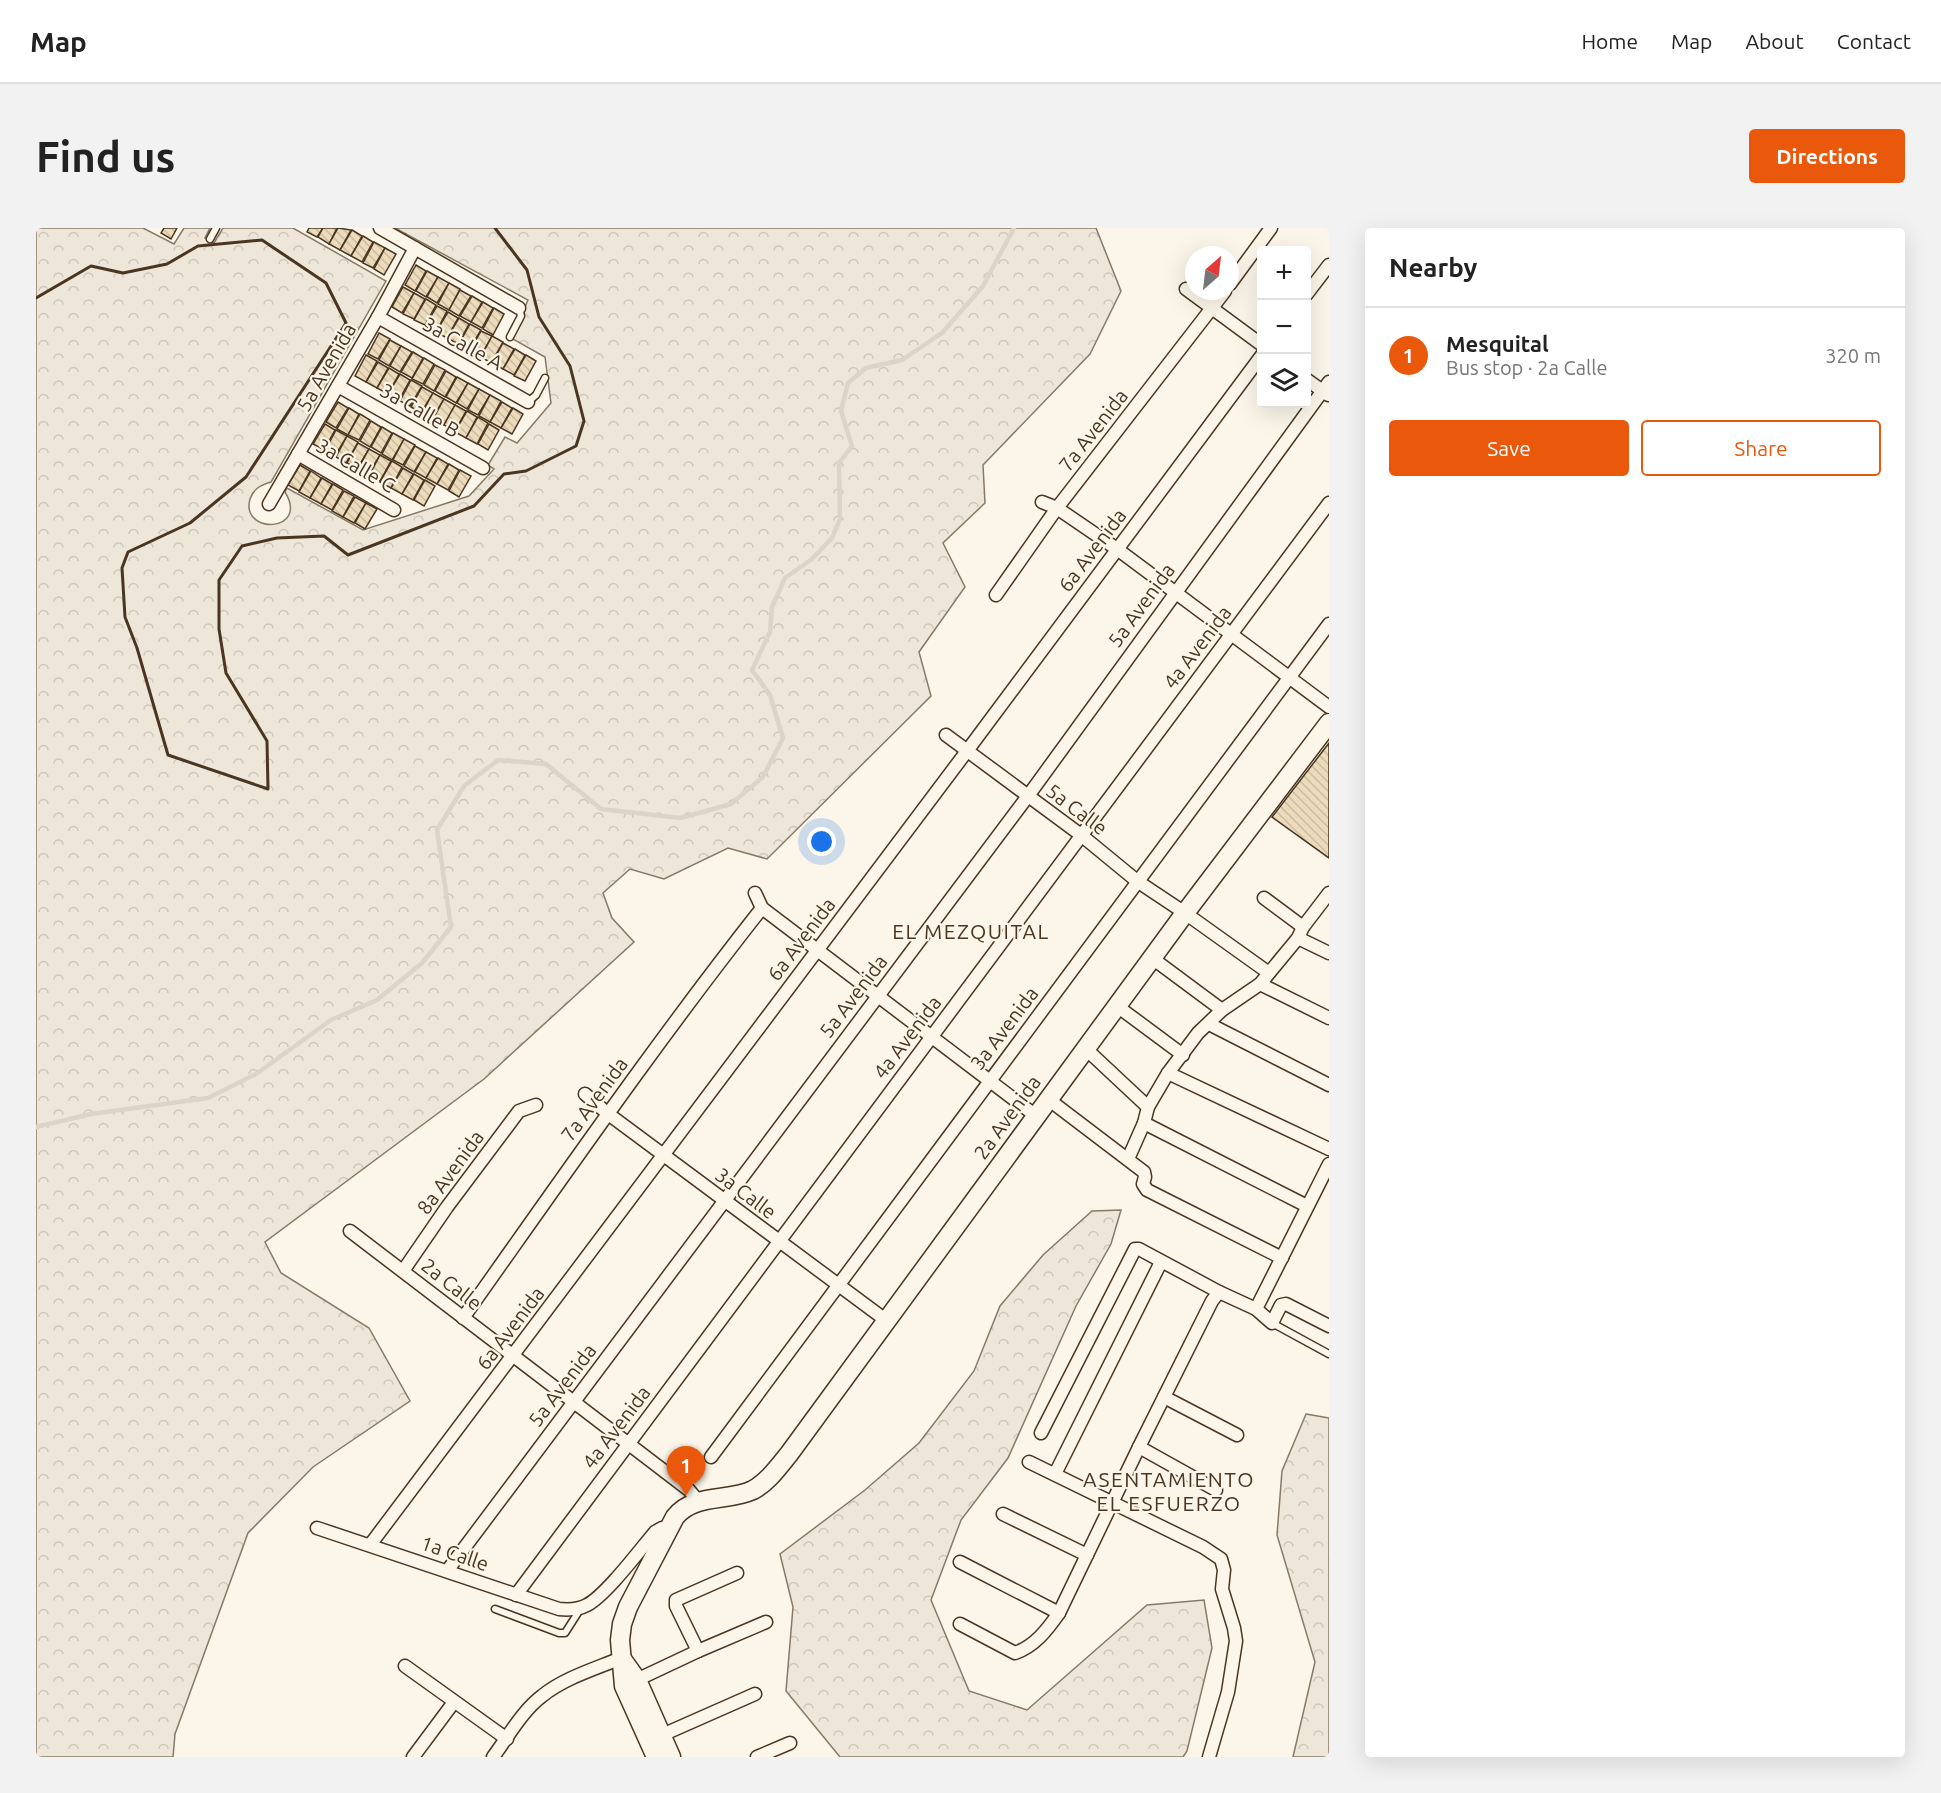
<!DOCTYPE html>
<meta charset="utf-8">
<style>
body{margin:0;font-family:Ubuntu,sans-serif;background:#f2f2f2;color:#222}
.controls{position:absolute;right:18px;top:18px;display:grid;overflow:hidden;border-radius:6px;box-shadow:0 6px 24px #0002}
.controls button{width:54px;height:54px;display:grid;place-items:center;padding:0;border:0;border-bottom:2px solid #e0e0e0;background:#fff;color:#222;font:30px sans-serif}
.compass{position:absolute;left:1149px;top:18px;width:54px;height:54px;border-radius:50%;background:#fff;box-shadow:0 6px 24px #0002;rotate:28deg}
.you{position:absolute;left:786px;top:614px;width:21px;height:21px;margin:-15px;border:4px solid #fff;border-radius:50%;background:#1a73e8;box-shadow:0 0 0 9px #1a73e833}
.badge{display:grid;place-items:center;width:39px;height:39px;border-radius:50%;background:#ea580c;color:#fff;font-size:20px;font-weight:700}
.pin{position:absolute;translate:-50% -50px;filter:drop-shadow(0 2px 3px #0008)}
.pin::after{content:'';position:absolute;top:32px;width:21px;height:18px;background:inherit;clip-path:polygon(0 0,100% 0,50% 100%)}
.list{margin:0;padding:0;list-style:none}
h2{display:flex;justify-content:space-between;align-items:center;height:78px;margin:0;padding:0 24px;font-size:26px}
h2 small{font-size:20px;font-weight:400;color:#767676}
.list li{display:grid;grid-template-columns:39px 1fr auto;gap:18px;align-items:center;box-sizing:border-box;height:96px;padding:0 24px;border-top:2px solid #e0e0e0}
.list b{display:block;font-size:22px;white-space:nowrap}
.list p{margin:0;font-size:20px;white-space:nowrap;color:#767676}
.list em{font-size:20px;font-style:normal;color:#767676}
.actions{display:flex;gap:12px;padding:18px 24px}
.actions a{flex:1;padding:14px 0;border:2px solid #ea580c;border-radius:6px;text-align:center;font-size:21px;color:#ea580c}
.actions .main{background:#ea580c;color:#fff}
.icon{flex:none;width:33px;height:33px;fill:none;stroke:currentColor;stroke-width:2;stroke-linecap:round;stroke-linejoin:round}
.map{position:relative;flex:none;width:1293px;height:1529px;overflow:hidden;border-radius:6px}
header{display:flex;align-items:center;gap:36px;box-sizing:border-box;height:84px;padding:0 30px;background:#fff;border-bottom:2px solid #e0e0e0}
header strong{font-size:28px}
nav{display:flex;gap:33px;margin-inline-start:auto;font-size:21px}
.intro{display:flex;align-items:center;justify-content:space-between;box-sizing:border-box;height:144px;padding:0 36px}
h1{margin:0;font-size:42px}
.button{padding:15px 27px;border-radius:6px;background:#ea580c;color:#fff;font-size:21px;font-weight:700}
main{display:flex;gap:36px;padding:0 36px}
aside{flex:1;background:#fff;border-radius:6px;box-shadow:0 6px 24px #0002}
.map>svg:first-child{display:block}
.forest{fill:url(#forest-crowns);stroke:#887966;stroke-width:1.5}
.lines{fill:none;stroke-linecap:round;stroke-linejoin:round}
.stream{stroke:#dcd4c6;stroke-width:4.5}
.building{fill:url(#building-back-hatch);stroke:#4a3520;stroke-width:1.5}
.lane-casing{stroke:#4a3520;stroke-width:9}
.street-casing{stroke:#4a3520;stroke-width:15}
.secondary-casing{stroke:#4a3520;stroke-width:21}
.lane{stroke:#fbf6e9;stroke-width:6}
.street{stroke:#fbf6e9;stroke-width:12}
.secondary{stroke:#fbf6e9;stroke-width:18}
.wall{stroke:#4a3520;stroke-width:3}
.labels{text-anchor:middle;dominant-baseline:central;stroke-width:4.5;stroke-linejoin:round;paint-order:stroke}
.street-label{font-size:20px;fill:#4a3520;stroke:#fbf6e9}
.neighbourhood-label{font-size:21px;letter-spacing:1.5px;fill:#4a3520;stroke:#fbf6e9}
</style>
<header>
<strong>Map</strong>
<nav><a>Home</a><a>Map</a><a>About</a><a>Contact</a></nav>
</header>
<div class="intro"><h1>Find us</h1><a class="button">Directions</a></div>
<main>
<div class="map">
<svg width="1293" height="1529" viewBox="0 0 1293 1529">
<defs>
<pattern id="forest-crowns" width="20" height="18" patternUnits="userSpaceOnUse" patternTransform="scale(1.5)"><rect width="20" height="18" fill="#ede6d9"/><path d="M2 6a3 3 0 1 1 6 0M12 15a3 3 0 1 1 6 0" fill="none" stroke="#cdc6ba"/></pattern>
<pattern id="building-back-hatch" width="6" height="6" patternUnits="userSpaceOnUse" patternTransform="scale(1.5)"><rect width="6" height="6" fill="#ecdcbc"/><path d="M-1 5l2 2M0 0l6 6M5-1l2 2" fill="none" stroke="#ccbda1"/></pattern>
</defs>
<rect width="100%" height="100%" fill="#fbf6e9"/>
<g class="forest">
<path d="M0,0h107l31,16 10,-16h26l-5,10 9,5 9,-15h70l93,53 -115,201c-10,3 -17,6 -21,17 -10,36 60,34 35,-7l2,-4 76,42 106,-34 25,-27 -6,-4 17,-28 12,6 34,-40 -6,-46 -34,-19 17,-38 -133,-72h701l25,63 -31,63 -107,111 2,38 -42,40 22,44 -46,65 12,44 -164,163 -39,-11 -64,31 -34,-10 -27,24 9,25 22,24 -150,137 -219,163 16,31 88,55 41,73 -97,66 -65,66 -73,201 -2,23h-137z"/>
<polygon points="1085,982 1075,1016 1040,1078 972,1230 925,1292 895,1372 933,1463 991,1482 1111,1377 1168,1372 1176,1420 1151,1523 1147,1529 804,1529 750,1463 757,1379 744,1326 829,1262 883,1215 938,1143 964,1078 1007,1027 1056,983"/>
<polygon points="1270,1186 1293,1190 1293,1529 1257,1529 1279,1434 1241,1307 1246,1243"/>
</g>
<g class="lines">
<polyline class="stream" points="0,899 55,886 172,870 220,846 295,792 341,772 386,735 415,699 401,602 428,558 462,532 510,536 565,581 645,590 695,576 727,549 747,510 734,467 716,442 734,404 736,379 749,350 776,331 796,310 804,291 803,235 816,218 805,183 812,155 830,140 866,132 906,105 947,58 978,0"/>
</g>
<g class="building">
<polygon points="128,0 141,0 135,11 125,5"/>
<polygon points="273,0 287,0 281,9 271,4"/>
<polygon points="287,0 301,0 293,16 282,9"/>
<polygon points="302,0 315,2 304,22 293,16"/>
<polygon points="316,2 326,8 315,28 304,22"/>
<polygon points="327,8 337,14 326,34 315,28"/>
<polygon points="338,14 349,20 337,40 327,35"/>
<polygon points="349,20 360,26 348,47 338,41"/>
<polygon points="380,37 390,43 379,63 369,57"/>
<polygon points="391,43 402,49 390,69 380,63"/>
<polygon points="402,49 413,55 401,75 391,69"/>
<polygon points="413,55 424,61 413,82 402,76"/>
<polygon points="367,59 378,65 366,85 356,79"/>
<polygon points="424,62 435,68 423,88 413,82"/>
<polygon points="378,65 389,71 378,91 367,86"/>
<polygon points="436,68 446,74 435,94 424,88"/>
<polygon points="390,71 400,77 389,97 378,92"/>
<polygon points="447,74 457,80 446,100 435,94"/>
<polygon points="401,78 411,83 400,104 389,98"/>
<polygon points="458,80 468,86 457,107 447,101"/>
<polygon points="412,84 422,90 411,110 400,104"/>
<polygon points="423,90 433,96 422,116 411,110"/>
<polygon points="434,96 445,102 433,122 423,116"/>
<polygon points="445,103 456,108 444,129 434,123"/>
<polygon points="343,105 354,111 342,131 332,126"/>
<polygon points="456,108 467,114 455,135 445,129"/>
<polygon points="354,112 365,118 353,138 343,132"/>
<polygon points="467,115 478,121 467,141 456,135"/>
<polygon points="365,118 376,124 364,144 354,138"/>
<polygon points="479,121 489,127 478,147 467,141"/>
<polygon points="377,124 387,130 376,150 365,144"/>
<polygon points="330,127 341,133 330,154 319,148"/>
<polygon points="490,127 500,133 489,153 478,148"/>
<polygon points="388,130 398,136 387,156 376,151"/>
<polygon points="342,134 352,140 341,160 330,154"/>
<polygon points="399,137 409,142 398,163 388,157"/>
<polygon points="353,140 363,146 352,166 341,160"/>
<polygon points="410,143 420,149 409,169 399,163"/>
<polygon points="364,146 374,152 363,172 352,166"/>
<polygon points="421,149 432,155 420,175 410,169"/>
<polygon points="375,152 386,158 374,178 364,173"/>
<polygon points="432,155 443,161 431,181 421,175"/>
<polygon points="386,159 397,165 385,185 375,179"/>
<polygon points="443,161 454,167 442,187 432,182"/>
<polygon points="397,165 408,171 396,191 386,185"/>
<polygon points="454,167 465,173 454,194 443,188"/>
<polygon points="408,171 419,177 408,197 397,191"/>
<polygon points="302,174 312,180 300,200 290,194"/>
<polygon points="466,174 476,180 465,200 454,194"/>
<polygon points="419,177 430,183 419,203 408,197"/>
<polygon points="313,180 323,186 312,207 301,201"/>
<polygon points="477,180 487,186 476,206 465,200"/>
<polygon points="431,183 441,189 430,210 419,204"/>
<polygon points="324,186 334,192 323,212 312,207"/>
<polygon points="442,189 452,195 441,216 430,210"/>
<polygon points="335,193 345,199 334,219 324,213"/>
<polygon points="289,196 299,202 288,222 277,216"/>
<polygon points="453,196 463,202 452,222 442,216"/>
<polygon points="346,199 356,205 345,225 335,219"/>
<polygon points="300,202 311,208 299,228 289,223"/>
<polygon points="357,205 368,211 356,232 346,226"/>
<polygon points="311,208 322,214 310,235 300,229"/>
<polygon points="368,211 379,217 367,237 357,232"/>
<polygon points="322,215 333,221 321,241 311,235"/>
<polygon points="379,218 390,224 378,244 368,238"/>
<polygon points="333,221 344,227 332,247 322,241"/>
<polygon points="390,224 401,230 390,250 379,244"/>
<polygon points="344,227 355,233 344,253 333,248"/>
<polygon points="402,230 412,236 401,256 390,250"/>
<polygon points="356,233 366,239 355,260 344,254"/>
<polygon points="413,236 423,242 412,262 401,256"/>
<polygon points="264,237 274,243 263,263 252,257"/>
<polygon points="367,240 377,246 366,266 355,260"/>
<polygon points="424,242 435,248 423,269 413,263"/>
<polygon points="275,243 285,250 274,270 263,264"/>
<polygon points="378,246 388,252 377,272 366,266"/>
<polygon points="286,250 296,256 285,276 274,270"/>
<polygon points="389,252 399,258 388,278 378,272"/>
<polygon points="297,256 307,262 296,282 285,276"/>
<polygon points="308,263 318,268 307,289 296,283"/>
<polygon points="319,269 330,275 318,295 307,289"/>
<polygon points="330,275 341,281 329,301 319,295"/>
<polygon points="1293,515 1293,630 1236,589"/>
</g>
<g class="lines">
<defs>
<g id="lane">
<polyline points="174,11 180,0"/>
<polyline points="474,109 485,88 483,80"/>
<polyline points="492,174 500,167 509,150"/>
<polyline points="1236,1095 1293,1126"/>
<polyline points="459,1381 523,1405 529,1405 545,1380"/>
</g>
<g id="street">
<polyline points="344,0 483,80"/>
<polyline points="1194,56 1235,0"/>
<polyline points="1150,61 1226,117"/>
<polyline points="1270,67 1293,37"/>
<polyline points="342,89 492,174"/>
<polyline points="1270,151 1292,167"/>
<polyline points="302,158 447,240"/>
<polyline points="262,226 358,282"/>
<polyline points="1006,274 1021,280 1081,321 1293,479"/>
<polyline points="233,276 342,89 379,20"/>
<polyline points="960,367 1021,280 1189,63"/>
<polyline points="910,507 1045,607 1101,653 1149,685 1233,745"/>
<polyline points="719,665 726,680 1000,888"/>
<polyline points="1228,670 1267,699"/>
<polyline points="1262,710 1293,725"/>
<polyline points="1116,730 1186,782"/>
<polyline points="1224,756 1293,790"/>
<polyline points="1081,778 1147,827"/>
<polyline points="1173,796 1293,857"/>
<polyline points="1050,821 1112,879"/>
<polyline points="1132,845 1293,921"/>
<polyline points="549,866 571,885 851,1093"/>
<polyline points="1012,871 1108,944 1109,949 1107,956 1111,962 1246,1030"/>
<polyline points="1108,895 1271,978"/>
<polyline points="1092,931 1108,895 1112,879 1132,845 1162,805 1186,782 1224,756 1262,710 1267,699 1293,665"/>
<polyline points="314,1003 653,1262 663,1274"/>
<polyline points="367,1043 411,979 483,883 500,877"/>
<polyline points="1220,1081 1293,936"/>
<path d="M427,1090c98,-138 194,-277 299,-410"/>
<polyline points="1128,1169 1201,1207"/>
<polyline points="1005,1205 1099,1021 1103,1021 1183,1064 1220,1081 1236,1095 1245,1077 1250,1076 1293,1098"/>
<polyline points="1103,1219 1180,1262"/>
<polyline points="675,1229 1293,396"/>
<polyline points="993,1234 1167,1319 1185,1331 1188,1342 1186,1361 1198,1400 1200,1413 1192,1464 1173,1529"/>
<polyline points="1019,1246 1125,1034"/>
<polyline points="967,1286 1051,1327"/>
<path d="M281,1300l242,81c10,1 19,1 28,-4 19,-10 52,-54 68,-73l7,-4 6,1"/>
<polyline points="334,1317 931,523 1226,127"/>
<polyline points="924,1334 1023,1385"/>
<polyline points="411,1343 992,568 1293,154"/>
<polyline points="480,1367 1293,275"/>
<path d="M924,1396l55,29c20,-7 32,-23 44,-40l80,-166 73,-146 7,-9"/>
<polyline points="662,1423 640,1378 640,1372 701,1345"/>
<polyline points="369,1438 471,1511"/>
<polyline points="594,1455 662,1423 730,1394"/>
<polyline points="626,1507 719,1466"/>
<polyline points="377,1529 418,1474"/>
<path d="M457,1529c15,-20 29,-46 49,-61 22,-18 53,-27 79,-38"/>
<polyline points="721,1529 754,1515"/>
</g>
<g id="secondary">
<polyline points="586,1431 601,1452 635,1529"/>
<path d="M620,1529l-32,-71 -4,-46 2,-16 6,-17 47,-90c19,-24 53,-15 78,-27 15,-8 26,-24 36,-36l396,-541 144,-190"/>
</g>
</defs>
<use href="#lane" class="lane-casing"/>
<use href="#street" class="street-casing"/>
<use href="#secondary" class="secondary-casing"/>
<use href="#lane" class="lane"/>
<use href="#street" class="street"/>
<use href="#secondary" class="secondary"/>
<polyline class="wall" points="0,70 55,38 87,45 131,36 162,18 226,12 290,55 310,95 210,249 154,295 92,324 86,340 89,389 101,420 132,527 232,561 231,513 190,445 183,401 183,352 206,318 241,310 288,308 312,327 438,278 468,246 490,243 540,218 548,193 534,138 503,89 491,42 459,0"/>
</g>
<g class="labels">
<g class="street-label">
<text transform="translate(427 115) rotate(29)">3a Calle A</text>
<text transform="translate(290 139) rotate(-60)">5a Avenida</text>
<text transform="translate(384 182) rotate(30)">3a Calle B</text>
<text transform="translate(1057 202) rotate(-52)">7a Avenida</text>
<text transform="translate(320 237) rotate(30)">3a Calle C</text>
<text transform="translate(1056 322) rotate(-53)">6a Avenida</text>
<text transform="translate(1105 377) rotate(-54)">5a Avenida</text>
<text transform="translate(1161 419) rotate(-53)">4a Avenida</text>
<text transform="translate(1041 581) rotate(37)">5a Calle</text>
<text transform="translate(765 711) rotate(-53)">6a Avenida</text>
<text transform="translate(817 768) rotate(-53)">5a Avenida</text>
<text transform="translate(968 800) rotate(-53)">3a Avenida</text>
<text transform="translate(871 809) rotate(-53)">4a Avenida</text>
<text transform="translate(558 871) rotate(-54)">7a Avenida</text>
<text transform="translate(971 889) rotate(-54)">2a Avenida</text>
<text transform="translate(414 944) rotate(-54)">8a Avenida</text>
<text transform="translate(710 965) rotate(37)">3a Calle</text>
<text transform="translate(416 1056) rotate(38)">2a Calle</text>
<text transform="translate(474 1100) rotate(-53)">6a Avenida</text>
<text transform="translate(526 1157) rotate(-53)">5a Avenida</text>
<text transform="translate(580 1199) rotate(-53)">4a Avenida</text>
<text transform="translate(419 1325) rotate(19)">1a Calle</text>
</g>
<g class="neighbourhood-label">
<text x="935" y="703">EL MEZQUITAL</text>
<text x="1133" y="1251">ASENTAMIENTO<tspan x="1133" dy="24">EL ESFUERZO</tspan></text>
</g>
</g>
</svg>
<div class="controls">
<button>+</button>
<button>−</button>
<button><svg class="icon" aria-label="layers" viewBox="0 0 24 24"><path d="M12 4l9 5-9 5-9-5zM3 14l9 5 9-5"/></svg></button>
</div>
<svg class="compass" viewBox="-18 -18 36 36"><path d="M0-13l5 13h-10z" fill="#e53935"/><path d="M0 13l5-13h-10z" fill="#767676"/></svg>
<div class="you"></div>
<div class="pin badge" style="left:650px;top:1268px">1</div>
</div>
<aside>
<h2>Nearby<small></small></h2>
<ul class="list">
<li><span class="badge">1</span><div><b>Mesquital</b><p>Bus stop · 2a Calle</p></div><em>320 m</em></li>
</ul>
<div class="actions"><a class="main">Save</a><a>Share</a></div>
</aside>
</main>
